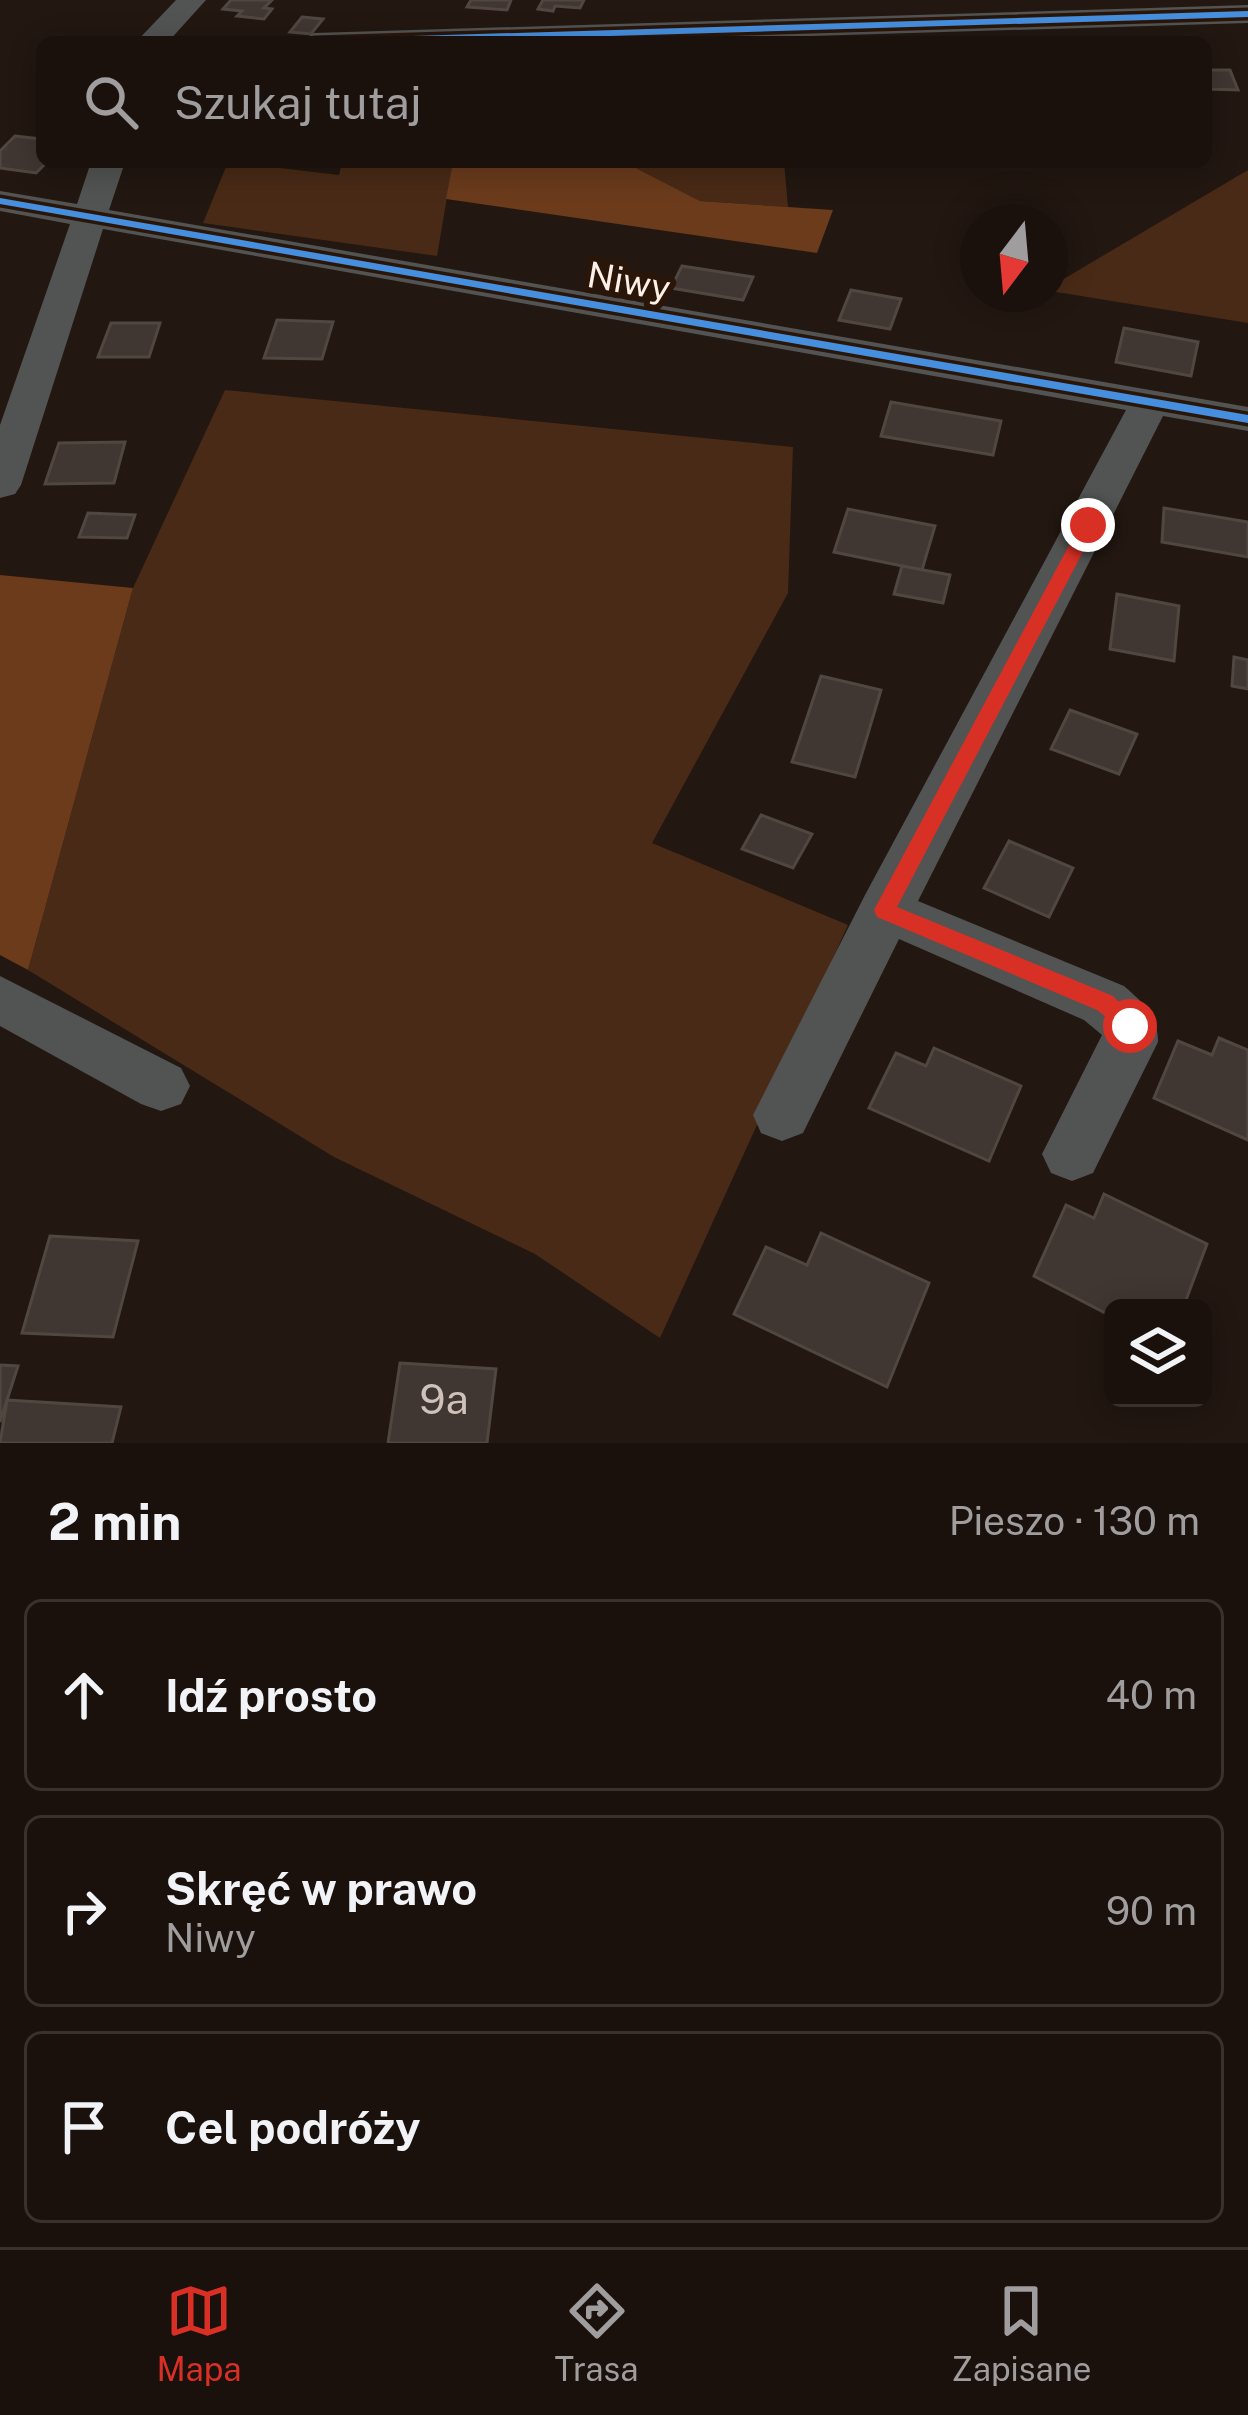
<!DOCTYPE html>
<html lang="pl">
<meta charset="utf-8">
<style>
body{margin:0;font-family:"Public Sans",sans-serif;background:#271f1b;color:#f1f3f6}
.controls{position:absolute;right:36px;bottom:36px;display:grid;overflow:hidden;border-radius:18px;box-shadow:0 6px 30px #0003}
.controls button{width:108px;height:108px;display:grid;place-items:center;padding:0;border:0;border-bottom:3px solid #38312e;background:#1a110d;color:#f1f3f6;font:60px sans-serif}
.compass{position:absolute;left:960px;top:204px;width:108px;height:108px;border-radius:50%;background:#1a110d;box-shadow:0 6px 30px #0003;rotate:196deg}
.stop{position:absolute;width:36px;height:36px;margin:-27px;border:9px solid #d93025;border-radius:50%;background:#fff}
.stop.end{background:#d93025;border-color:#fff;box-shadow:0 3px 12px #0008}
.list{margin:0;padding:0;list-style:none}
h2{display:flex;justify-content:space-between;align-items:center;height:156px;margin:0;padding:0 48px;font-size:51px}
h2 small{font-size:39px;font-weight:400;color:#9f9d9d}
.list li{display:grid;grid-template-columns:78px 1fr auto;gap:36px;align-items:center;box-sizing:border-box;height:192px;margin:0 24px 24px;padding:0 24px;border:3px solid #38312e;border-radius:18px}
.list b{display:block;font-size:45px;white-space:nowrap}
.list p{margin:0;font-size:39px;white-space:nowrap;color:#9f9d9d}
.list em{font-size:39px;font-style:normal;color:#9f9d9d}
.icon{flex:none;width:66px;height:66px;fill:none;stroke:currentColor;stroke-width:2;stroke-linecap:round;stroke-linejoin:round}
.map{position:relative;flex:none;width:1248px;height:1443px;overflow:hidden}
.search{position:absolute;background:#1a110d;box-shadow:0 6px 30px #0003;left:36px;right:36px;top:36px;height:132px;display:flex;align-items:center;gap:30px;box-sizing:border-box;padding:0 42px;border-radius:18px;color:#9f9d9d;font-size:45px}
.sheet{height:804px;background:#1a110d}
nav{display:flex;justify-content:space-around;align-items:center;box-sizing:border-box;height:168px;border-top:3px solid #38312e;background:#1a110d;font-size:33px;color:#9f9d9d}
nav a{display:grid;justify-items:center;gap:6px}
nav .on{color:#d93025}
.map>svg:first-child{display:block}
.green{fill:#492a16}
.forest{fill:#6b3b1c}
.building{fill:#403632;stroke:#504741;stroke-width:3}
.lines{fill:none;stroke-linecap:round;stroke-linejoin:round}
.minor{fill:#525353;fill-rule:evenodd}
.cycleway-casing{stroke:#2a1609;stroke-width:7}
.cycleway{fill:#468fdf;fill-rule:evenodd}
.route{fill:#d93025}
.labels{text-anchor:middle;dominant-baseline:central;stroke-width:12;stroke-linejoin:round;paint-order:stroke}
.far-street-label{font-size:36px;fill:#fef0e7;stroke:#2a1609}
.near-number-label{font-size:42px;fill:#cec2ba}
</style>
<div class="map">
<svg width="1248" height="1443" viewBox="0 0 1248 1443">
<rect width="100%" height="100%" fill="#221711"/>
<g class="green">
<polygon points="228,162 339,175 342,162 453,162 437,256 203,223"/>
<polygon points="600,162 784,162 788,207 700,201 630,165"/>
<polygon points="1248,170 1248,323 1050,291 1050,287"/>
<polygon points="225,390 793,447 788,593 652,843 848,925 660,1338 535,1254 334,1157 28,970 133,588"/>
</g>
<g class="forest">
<polygon points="453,162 630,165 700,201 833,210 817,253 446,199"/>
<polygon points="0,575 133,588 28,970 0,955"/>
</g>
<g class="building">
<polygon points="231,0 272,0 264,8 272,9 264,19 237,16 242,11 223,9"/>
<polygon points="471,0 511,0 507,10 467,7"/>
<polygon points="543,0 584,0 580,8 555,6 553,11 538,9"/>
<polygon points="302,17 323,19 311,34 290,32"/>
<polygon points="1206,70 1230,70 1238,90 1206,89"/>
<polygon points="15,136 42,139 42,162 47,162 36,173 0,168 0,151"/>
<polygon points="682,266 753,277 743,300 671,288"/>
<polygon points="851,290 901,299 890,329 839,320"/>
<polygon points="277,320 333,322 322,359 264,358"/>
<polygon points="111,323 160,323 149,357 98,357"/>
<polygon points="1124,328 1198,342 1191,376 1116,362"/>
<polygon points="891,402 1001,421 993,455 881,436"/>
<polygon points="125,442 114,483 45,484 59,443"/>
<polygon points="1164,508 1248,522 1248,557 1162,542"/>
<polygon points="848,509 935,526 922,570 834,552"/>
<polygon points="88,513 135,515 127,538 79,537"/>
<polygon points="902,566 950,575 943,603 894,594"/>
<polygon points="1117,594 1179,606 1174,661 1110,649"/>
<polygon points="1234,657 1248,660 1248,689 1232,686"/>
<polygon points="821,676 881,690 855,777 792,762"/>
<polygon points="1070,710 1137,734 1119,774 1051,749"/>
<polygon points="761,815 812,834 793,868 742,849"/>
<polygon points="1009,841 1073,868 1049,917 984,888"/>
<polygon points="1219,1038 1248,1050 1248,1140 1154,1098 1178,1041 1212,1055"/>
<polygon points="934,1048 1021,1086 989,1161 869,1108 896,1053 926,1066"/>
<polygon points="1104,1194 1207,1244 1183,1308 1113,1308 1113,1317 1034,1276 1066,1205 1094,1218"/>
<polygon points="821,1233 929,1283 887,1387 734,1314 766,1247 807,1265"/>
<polygon points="50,1236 138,1241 113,1337 22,1333"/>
<polygon points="400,1363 496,1369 487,1443 388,1443"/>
<polygon points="0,1365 18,1366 0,1422"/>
<polygon points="7,1400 121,1407 112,1443 0,1443"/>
</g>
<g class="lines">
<g class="minor">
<polygon points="176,0 206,0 168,42 136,42"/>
<polygon points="1248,5 1248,23 611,42 299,42 314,33"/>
<path d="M91,162h34l-16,48 1139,197v24l-85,-15 -245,485 206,85c19,17 34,28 34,56l-65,131 -21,8 -21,-8 -9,-19 60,-119 -18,-15 -185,-81 -96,194 -21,8 -21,-8 -8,-18 112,-220 261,-485 -1023,-181 -82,256 -6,9 -15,4v-73l70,-201 -70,-13v-20l77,13z"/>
<polygon points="0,976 181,1068 190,1086 181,1104 161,1111 141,1104 0,1026"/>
</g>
<defs>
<g id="cycleway">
<polygon points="1248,11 1248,17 407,42 309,42 314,39"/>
<polygon points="0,198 1248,415 1248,423 0,204"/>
</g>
</defs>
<use href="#cycleway" class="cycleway-casing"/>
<use href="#cycleway" class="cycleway"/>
</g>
<polygon class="route" points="1082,521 1097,525 897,907 1113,996 1142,1026 1130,1036 1097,1010 877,917 874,910"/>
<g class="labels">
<g class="far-street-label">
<text transform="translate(629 281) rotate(10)">Niwy</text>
</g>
<g class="near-number-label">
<text x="444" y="1398">9a</text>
</g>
</g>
</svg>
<div class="controls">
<button><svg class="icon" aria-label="layers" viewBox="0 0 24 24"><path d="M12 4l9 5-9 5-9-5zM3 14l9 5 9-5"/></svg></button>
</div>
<svg class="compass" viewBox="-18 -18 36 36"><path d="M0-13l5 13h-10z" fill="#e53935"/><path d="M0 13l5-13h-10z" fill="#9f9d9d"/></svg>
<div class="stop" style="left:1130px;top:1026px"></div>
<div class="stop end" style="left:1088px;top:525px"></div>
<div class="search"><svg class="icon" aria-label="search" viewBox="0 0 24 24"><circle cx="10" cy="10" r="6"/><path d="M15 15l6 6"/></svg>Szukaj tutaj</div>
</div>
<section class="sheet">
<h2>2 min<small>Pieszo · 130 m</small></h2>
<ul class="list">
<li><svg class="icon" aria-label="ahead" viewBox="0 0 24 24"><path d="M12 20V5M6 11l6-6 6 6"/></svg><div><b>Idź prosto</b></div><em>40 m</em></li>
<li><svg class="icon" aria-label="right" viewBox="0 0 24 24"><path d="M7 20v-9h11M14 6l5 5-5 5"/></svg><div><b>Skręć w prawo</b><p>Niwy</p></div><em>90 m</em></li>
<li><svg class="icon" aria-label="arrive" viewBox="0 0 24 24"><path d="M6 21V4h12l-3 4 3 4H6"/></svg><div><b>Cel podróży</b></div></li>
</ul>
</section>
<nav>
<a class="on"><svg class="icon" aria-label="map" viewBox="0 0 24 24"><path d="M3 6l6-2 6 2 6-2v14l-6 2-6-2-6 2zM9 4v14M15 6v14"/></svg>Mapa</a>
<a><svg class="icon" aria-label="directions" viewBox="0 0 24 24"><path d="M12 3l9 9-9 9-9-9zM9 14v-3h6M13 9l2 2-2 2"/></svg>Trasa</a>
<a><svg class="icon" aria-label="saved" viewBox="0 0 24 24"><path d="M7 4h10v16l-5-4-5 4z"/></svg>Zapisane</a>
</nav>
